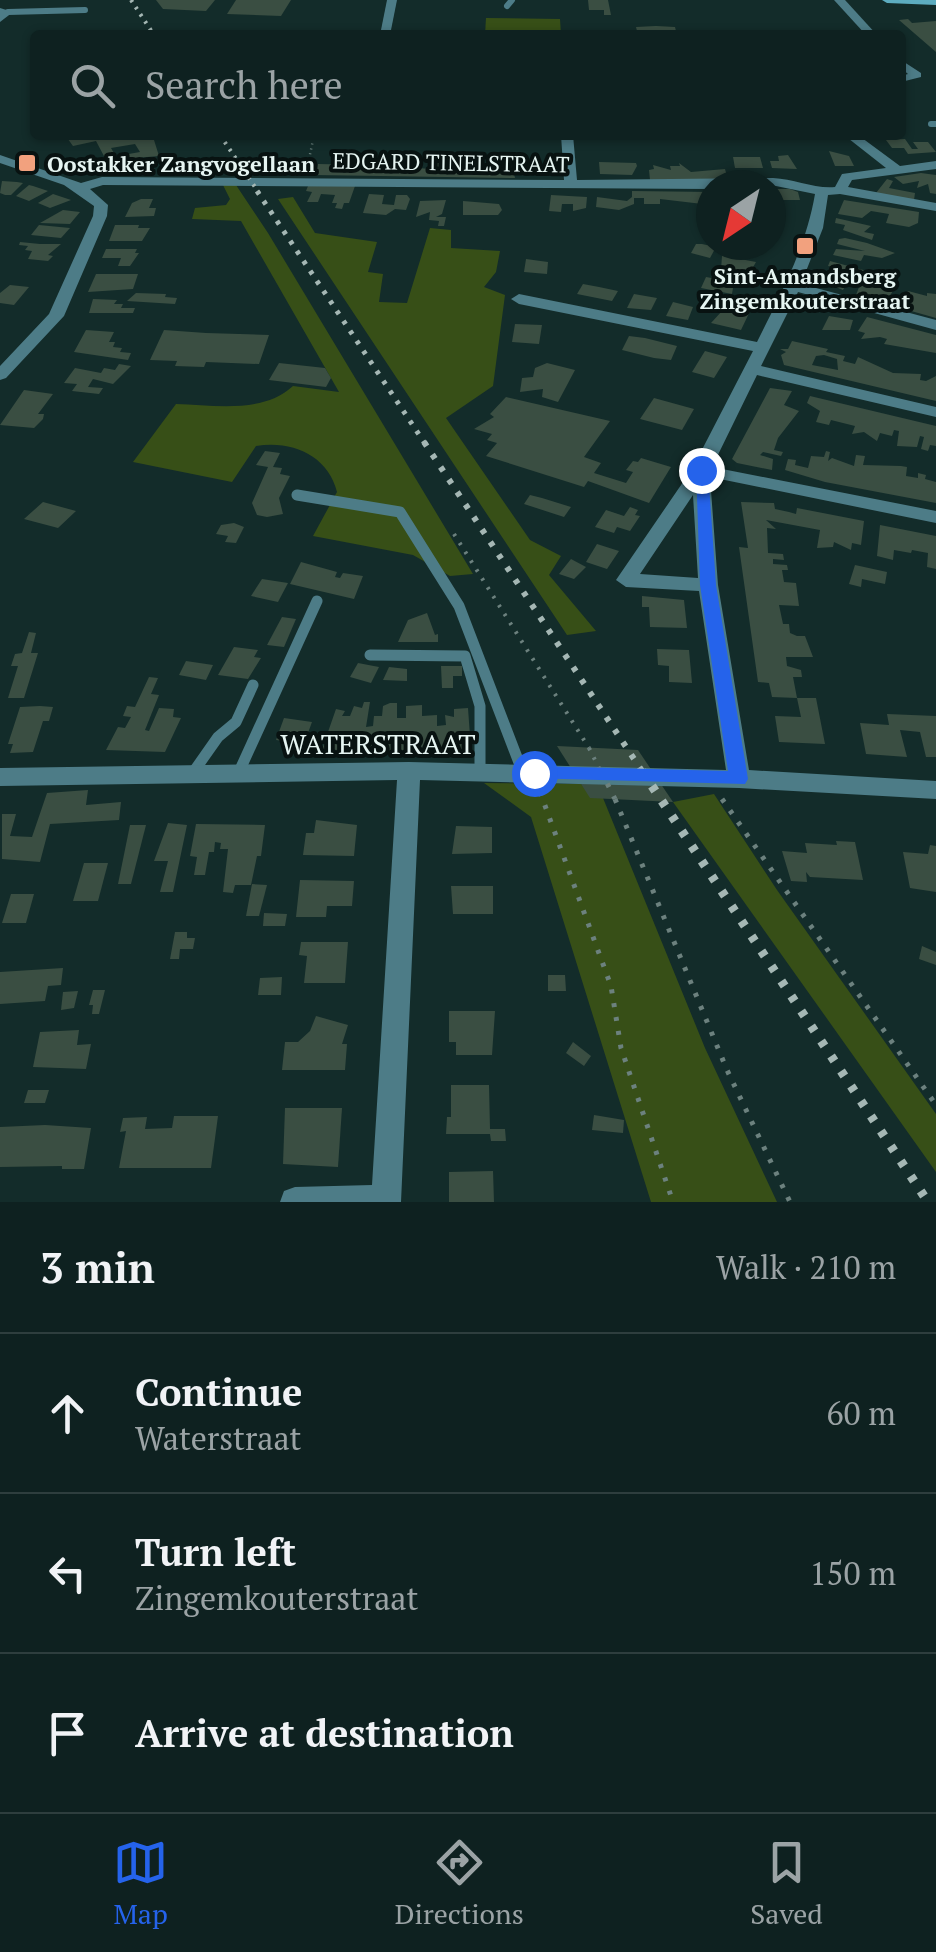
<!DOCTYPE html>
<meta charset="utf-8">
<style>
body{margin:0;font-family:"PT Serif",serif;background:#1c2e2d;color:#f1f3f6}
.compass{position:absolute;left:696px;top:170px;width:90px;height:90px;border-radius:50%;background:#0e2120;box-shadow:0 2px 8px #0004;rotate:215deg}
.stop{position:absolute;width:30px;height:30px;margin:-22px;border:8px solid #2563eb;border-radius:50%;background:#fff}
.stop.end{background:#2563eb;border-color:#fff;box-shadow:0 2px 10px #0008}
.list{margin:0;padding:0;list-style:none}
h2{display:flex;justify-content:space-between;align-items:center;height:130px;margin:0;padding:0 40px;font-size:42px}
h2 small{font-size:32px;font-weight:400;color:#9ba3a5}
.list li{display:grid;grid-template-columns:65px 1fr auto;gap:30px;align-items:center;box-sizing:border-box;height:160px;padding:0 40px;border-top:2px solid #2e3e3e}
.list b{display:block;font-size:38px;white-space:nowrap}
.list p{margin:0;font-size:32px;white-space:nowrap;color:#9ba3a5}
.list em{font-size:32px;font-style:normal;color:#9ba3a5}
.icon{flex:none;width:55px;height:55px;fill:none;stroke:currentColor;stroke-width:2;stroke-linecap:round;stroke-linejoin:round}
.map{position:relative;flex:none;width:936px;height:1202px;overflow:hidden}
.search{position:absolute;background:#0e2120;box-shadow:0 2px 8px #0004;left:30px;right:30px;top:30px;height:110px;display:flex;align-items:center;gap:25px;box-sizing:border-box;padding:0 35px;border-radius:10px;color:#9ba3a5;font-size:38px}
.sheet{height:610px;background:#0e2120}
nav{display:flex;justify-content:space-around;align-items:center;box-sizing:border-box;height:140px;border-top:2px solid #2e3e3e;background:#0e2120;font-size:28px;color:#9ba3a5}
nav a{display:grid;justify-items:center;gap:5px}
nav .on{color:#2563eb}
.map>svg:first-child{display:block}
.green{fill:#374f17}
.building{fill:#3a4e42;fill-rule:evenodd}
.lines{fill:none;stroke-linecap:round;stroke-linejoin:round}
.path-far2{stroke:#6c817e;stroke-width:2.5;stroke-dasharray:1 4;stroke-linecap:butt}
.path-far1{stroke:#6c817e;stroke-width:4;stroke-dasharray:2.5 8;stroke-linecap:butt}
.path{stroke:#6c817e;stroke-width:5;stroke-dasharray:4 10;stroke-linecap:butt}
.lane-far1{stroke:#4d7c87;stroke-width:6}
.lane{stroke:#4d7c87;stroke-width:11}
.street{fill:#4d7c87;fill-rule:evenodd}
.secondary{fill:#5dacbf;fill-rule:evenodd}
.rail-far3{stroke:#a5b7b4;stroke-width:4;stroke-dasharray:2.5 6;stroke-linecap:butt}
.rail-far2{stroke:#a5b7b4;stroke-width:5;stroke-dasharray:4 8;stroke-linecap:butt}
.rail-far1{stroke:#a5b7b4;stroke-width:6;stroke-dasharray:5 10;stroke-linecap:butt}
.rail{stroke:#a5b7b4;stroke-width:9;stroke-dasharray:6 12;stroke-linecap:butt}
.path-bridge-far1{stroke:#6c817e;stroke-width:4;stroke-dasharray:2.5 8;stroke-linecap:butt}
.path-bridge{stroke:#6c817e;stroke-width:5;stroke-dasharray:4 10;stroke-linecap:butt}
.route{fill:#2563eb}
.poi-dot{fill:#f2a17e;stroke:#081211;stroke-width:4}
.labels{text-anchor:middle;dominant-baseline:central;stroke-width:8;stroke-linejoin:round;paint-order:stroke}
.far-street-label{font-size:22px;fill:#e6f5f2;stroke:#081211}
.far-poi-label{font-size:22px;font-weight:bold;fill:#e6f5f2;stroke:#081211;text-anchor:start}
.street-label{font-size:28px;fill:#e6f5f2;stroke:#081211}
</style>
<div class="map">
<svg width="936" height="1202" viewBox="0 0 936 1202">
<rect width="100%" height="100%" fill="#132c2a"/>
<g class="green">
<polygon points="486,18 560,19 561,35 485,35"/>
<path d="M223,185h13l32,48 205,341 -23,2 -37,-21 -100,-19 24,-44c-9,-36 -44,-52 -81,-46l-24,36 -99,-20 43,-58c38,1 87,10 117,-18l46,6 -98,-171 -49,-2 3,-11 31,-3 4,-6z"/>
<polygon points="293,197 315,233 377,242 368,272 383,274 379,302 407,303 430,228 451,230 451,248 500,251 496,272 484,287 505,295 493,386 446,418 530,540 561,556 549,575 596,631 567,635 278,199"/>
<polygon points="484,783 581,784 603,798 705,1048 777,1202 651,1202 531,817"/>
<polygon points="714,794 777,890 936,1114 936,1172 673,802"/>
</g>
<g class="building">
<polygon points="156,0 215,0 206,11 163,9"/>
<polygon points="236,0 291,0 281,16 227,14"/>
<polygon points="588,0 608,0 611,15 604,15 604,10 589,10"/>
<polygon points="908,19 912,23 936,21 936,52 899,20"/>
<polygon points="656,26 675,27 677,35 652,32 653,35 638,35 636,27"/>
<polygon points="65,135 173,135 173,137 154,140 159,156 125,159 123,155 140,152 135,144 111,148 115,155 105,158 96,141 73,146"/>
<polygon points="905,139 912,149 918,149 913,142 928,142 936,152 908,154 904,148 892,148 886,140"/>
<polygon points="829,151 849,156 854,166 835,166"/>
<polygon points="788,155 797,169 772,168 770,161 779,161 778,156"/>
<polygon points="733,157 760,157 763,168 735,168"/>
<polygon points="493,159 512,165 515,178 315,175 318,164 366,165 372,170 386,163 397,163 396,168 406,168 408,162 413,163 419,163 419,168 429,169 430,163 460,160 463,167 493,168"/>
<polygon points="599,162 636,163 637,166 632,175 600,174"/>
<polygon points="679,163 691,172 725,169 728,180 650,180 649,170 654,169 653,165 671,170 670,166 680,166"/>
<polygon points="921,173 936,175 936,194 930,193 928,184 917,188 919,181 903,184 894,177"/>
<polygon points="887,179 893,181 889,188 915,193 914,200 876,193"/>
<polygon points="2,181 17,182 23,183 11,195 5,195 0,193"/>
<polygon points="29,185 33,186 48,191 29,201 16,196"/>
<polygon points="308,186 355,186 349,203 344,203 342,209 335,208 337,203 332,203 335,195 321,194 318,202 307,202 312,192 306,191"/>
<polygon points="771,189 790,189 798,192 800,200 780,200 781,216 771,216"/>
<polygon points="632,191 711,192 711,205 660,199 660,204 644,204 644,198 634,198 634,204 619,210 596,207 597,197 627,201 632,197"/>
<polygon points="53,194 71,200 50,208 38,203"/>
<polygon points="369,194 384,195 382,204 394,205 396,195 407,195 410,199 406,210 395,209 386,215 363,213"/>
<polygon points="551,195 587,197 586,208 573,211 573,204 562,204 561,212 549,211"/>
<polygon points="141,199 153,199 149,208 156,208 154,216 125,217 132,203"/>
<polygon points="446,200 442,214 436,217 446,217 444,226 438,226 439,221 429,220 430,212 416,217 420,201"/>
<polygon points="844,200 919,212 918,223 909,227 886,223 889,214 871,211 862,218 838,214"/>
<polygon points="463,201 499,204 502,210 498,215 463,215"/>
<polygon points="63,210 80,212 70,224 40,223"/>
<polygon points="836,218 871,226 864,232 874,234 872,240 843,230 845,225 835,223"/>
<polygon points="39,225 70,228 61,238 31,235"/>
<polygon points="115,225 139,225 138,228 150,228 142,241 109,241"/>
<polygon points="845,238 867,243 895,253 882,258 864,255 861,261 833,255 836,249 865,251 837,244 839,239"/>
<polygon points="20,242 40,244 61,244 48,255 53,256 48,261 28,259 32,251 25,250 28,246 19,245"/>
<polygon points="696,244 702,244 716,247 710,258 691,253"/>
<polygon points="733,245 736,246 759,245 754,255 726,251"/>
<polygon points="106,249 137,249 135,253 139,253 130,266 118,266 121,258 102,258"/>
<polygon points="722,256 730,257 756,262 748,276 721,270"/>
<polygon points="526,259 548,262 547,274 524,272"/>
<polygon points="830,261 878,274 873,284 894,289 885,304 863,298 856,295 864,274 828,266"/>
<polygon points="833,273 850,278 843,290 826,283"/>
<polygon points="96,274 138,274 133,289 88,292"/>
<polygon points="706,277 734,282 732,294 701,288"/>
<polygon points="583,284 599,287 618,291 612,301 577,294"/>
<polygon points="10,285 29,287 14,305 0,303 0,293"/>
<polygon points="908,291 927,296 927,293 936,294 936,318 897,307"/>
<polygon points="136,293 166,294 165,297 177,298 175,304 127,301"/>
<polygon points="634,294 657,298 651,310 627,308"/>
<polygon points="93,299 117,300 114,304 123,304 121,308 135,308 133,313 89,313"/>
<polygon points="673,302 693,307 688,320 666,316"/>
<polygon points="730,303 751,309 741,330 711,323 722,311 716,310 719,304"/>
<polygon points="829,316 853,320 850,330 822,330"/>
<polygon points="867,317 936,335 936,353 884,344 887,339 880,337 861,339 865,333 858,331"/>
<polygon points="515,324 542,325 539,344 512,342"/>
<polygon points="86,330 114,332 109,342 115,342 113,347 122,348 120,352 131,353 128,360 74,352"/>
<polygon points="164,330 206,333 269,335 259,364 206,362 204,367 175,366 177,361 150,360"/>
<polygon points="629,336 645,338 677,346 671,360 654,358 622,350"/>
<path d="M792,341l36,8 -2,3 19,4 -2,5 12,3 3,-7 35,16 28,1 -1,6 6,1 10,-5v25l-152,-36 -3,-10 5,-3 -6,-3h8zM824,355l13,4 1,11 -26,-5 4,-9z"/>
<polygon points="705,351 727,357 714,378 692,372"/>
<polygon points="279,363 325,368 331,378 326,387 269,380"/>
<polygon points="547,363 575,370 558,402 542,397 543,389 520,392 522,378 533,377 535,368"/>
<polygon points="119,364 131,366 113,384 93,379 88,387 103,388 99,394 72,391 77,384 64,383 75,368 101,373 104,368 115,370"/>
<polygon points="770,388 792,391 784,405 799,411 778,438 774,450 783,452 781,456 763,452 760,455 773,459 772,470 737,463 732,459"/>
<polygon points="24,390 53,394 38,414 44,414 43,419 34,428 0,425"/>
<polygon points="810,396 936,426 936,446 930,445 928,451 921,449 924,437 920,436 917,447 897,446 899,431 894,430 892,436 880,433 877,441 864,432 852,434 855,426 831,420 829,425 816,422 820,411 807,403"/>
<polygon points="506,397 610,421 584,457 601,463 594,473 626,483 633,472 626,470 633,461 638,462 641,458 671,467 649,503 588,481 584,487 486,456 497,443 487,440 492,434 474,429 494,417 490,414"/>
<polygon points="654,398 694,409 682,430 640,419"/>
<polygon points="265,451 280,453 273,467 282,468 280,474 290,476 279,498 283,514 267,517 257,515 252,503 268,467 256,465"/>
<polygon points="826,451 830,452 828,461 832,458 854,466 856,455 865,456 863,465 901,466 907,467 906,476 918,478 918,473 926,475 925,479 936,482 936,503 825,482 785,470 788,459 796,460 795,465 808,468 811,456 824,457"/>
<polygon points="530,495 542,498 571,507 564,517 524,504"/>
<polygon points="43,502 76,511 58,528 24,519"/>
<polygon points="741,502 774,503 775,509 789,512 796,514 797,508 864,521 861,545 852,543 851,550 834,542 833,547 817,548 820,530 766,520 776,529 767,528 768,553 783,554 784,560 773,559 773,564 787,565 788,570 782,570 784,582 796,583 799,606 779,605 783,624 789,624 790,633 797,636 805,636 813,657 786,657 787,666 801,670 802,677 793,677 797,698 772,697 769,683 758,682 739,547 748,548"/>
<polygon points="630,507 638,510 635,515 640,516 630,531 617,527 614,533 595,527 606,510 624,516"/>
<polygon points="234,523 244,527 236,543 225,542 228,536 216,534 221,525"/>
<polygon points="880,525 936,536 936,569 927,567 928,553 912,550 911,553 894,550 893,560 877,556"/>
<polygon points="597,544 619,551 607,569 586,562"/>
<polygon points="571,559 586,567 574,579 559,574"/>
<polygon points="301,562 337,572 335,577 340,578 343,573 363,576 354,599 290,584"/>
<polygon points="855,565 887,572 885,584 862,579 861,587 849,584"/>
<polygon points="262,579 288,583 278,602 251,596"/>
<polygon points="642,596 684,600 687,628 650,627 649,607 642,607"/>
<polygon points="427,613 435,635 438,634 438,642 398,642 408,620"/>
<polygon points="282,617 296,619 284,647 267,645"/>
<polygon points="29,632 36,633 31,653 38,653 24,698 8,698 18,666 11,666 15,654 22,653"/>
<polygon points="234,647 258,650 254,657 261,658 248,679 218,675"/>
<polygon points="657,649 689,650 692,683 669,682 669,666 658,665"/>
<polygon points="186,661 213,665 206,680 179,675"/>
<polygon points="358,663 379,667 371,683 350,677"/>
<polygon points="441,666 462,666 462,676 453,676 453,688 442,688"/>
<polygon points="389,667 407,669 407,681 383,680"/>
<polygon points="149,677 158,678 151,694 159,695 145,730 149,731 159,708 174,709 173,717 181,718 165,752 106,750 118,727 125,728 131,717 123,716 127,706 135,707"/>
<polygon points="797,698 816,698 825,744 779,742 775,716 801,717"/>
<polygon points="364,702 370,702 366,727 373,726 374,716 382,716 383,706 390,703 397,703 397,718 406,718 406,706 422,705 422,716 437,715 437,726 446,725 445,715 454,717 454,709 468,708 471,750 321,752 336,709 345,711 342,716 350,716 354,706 362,708"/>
<polygon points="40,706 53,707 49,721 43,721 33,752 10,753 13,744 8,744 20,707"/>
<polygon points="887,714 936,716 936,757 926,757 920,732 900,730 907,757 866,754 860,723 889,725"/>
<polygon points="284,718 312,722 304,744 276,740"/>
<polygon points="557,746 638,750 673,802 590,798"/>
<polygon points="88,790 86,805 121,802 119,820 50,824 40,862 2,859 2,814 16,814 10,836 32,837 47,793"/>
<polygon points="316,820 357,825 354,856 303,855 306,833 314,833"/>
<polygon points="168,823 187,825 173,892 160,892 168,861 154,861"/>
<polygon points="196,824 265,825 261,856 257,856 251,885 235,885 233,893 223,892 228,849 220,849 221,843 215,842 214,852 209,852 205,875 194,875 197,857 190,856"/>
<polygon points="130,825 146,825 131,884 118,884"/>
<polygon points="456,826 492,827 492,853 452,854"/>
<polygon points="836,841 855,842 863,880 810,877 806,872 807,882 791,881 782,851 807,853 805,843 837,845"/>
<polygon points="930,845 936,846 936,892 910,888 903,852 928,854"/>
<polygon points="84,863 108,863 98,901 73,901"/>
<polygon points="300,880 354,881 352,906 327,906 326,917 296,917"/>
<polygon points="252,884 267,885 259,916 246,916"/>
<polygon points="451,886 493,886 493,914 453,914"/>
<polygon points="11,894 34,894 26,923 2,923"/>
<polygon points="264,913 287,914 285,926 263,926"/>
<polygon points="175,932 187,932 187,938 195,938 193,949 180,949 179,959 170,959"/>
<polygon points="301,942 348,942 345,983 304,983 307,956 299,955"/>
<polygon points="922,946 936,952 936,965 919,959"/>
<polygon points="63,968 61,985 48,986 45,1001 0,1004 0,972"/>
<polygon points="548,975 565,975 566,991 548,991"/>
<polygon points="282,977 281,995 258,995 260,978"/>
<polygon points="93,990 105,990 99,1014 92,1014 93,1005 89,1005"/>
<polygon points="78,991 74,1008 61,1010 63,992"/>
<polygon points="449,1011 495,1011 492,1055 456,1055 456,1042 449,1042"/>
<polygon points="316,1016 348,1025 342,1044 347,1044 345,1070 282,1070 285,1042 298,1042 310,1031"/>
<polygon points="79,1030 77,1045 91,1044 86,1069 33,1067 40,1032"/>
<polygon points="573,1042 591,1056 584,1066 566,1053"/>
<polygon points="451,1085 489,1085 490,1129 505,1129 506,1141 491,1141 490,1134 446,1134 447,1117 451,1117"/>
<polygon points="28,1090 49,1090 45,1103 24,1103"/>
<polygon points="285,1108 342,1108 338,1167 283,1164"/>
<polygon points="594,1115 624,1120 623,1133 592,1130"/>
<polygon points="174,1116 218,1116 211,1168 119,1168 126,1131 120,1132 123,1118 147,1117 145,1129 172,1128"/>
<polygon points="45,1125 91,1128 84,1169 62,1169 62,1166 0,1167 0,1127"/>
<polygon points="493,1171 494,1202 449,1202 449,1172"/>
</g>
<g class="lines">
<polyline class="path-far2" points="307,169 314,135"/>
<polyline class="path-far1" points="454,534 589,748"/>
<g class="path">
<polyline points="540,792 611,986 621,1048 673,1202"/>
<polyline points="615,799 727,1070 790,1202"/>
<polyline points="722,799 936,1105"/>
</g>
<g class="lane-far1">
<polyline points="507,6 512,0"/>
<polyline points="8,12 85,10"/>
<polyline points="931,124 936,124"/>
</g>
<g class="lane">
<polyline points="297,495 400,512 459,606 523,773"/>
<polyline points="370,655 465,656 480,706 480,772"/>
<polyline points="192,774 218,737 236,722 253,685"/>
<polyline points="238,774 317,601"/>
</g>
<g class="street">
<polygon points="387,0 397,0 390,35 380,35"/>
<polygon points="834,0 845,0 877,35 866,35"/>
<polygon points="0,8 13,12 0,22"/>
<polygon points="901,60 921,73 921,77 901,82 901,76 908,74 901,68"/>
<path d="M561,135h12l4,45 196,-2c21,1 42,11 62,9l7,-13 44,-6 -42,-33h14l42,31 36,-5v8l-84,11 -4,7 88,16v8l-96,-17 -12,1 -5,33 -22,56 135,36v10l-138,-38 -37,74 175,41v10l-179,-42 -45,92 224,44v12l-226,-46 8,108 31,185 187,11v18l-197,-11 -319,-8 -19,422h-121l4,-11 11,-4 77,-2 25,-405 -397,6v-18l409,-6 317,8 -27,-179 -73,-4 -10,-7 76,-111 61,-118 -234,-47 -8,-5 8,-5 238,48c24,-48 49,-95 58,-148l-44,-9h-60v4l-608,-4 -13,4 18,16 -1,11 -43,100 -58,62 -6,2v-14l49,-52 44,-98 1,-10 -30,-21 -64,-22v-8l81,28 21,-6 462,3zM693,495l5,83 -58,-4z"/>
</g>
<polygon class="secondary" points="882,0 936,0 936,5 887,3"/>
<g class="rail-far3">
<polyline points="131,0 154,35"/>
<polyline points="220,135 259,193"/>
</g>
<polyline class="rail-far2" points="257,191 426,445"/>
<polyline class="rail-far1" points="424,442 644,774"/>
<polyline class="rail" points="642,771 928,1202"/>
<polyline class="path-bridge-far1" points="589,748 602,774"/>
<polyline class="path-bridge" points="601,771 615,799"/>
</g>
<polygon class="route" points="696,467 708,470 716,585 748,779 745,784 527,778 524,773 534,766 728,771 700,585"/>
<g class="poi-dot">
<rect x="17" y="153" width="20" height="20" rx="5"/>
<rect x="795" y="236" width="20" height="20" rx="5"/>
</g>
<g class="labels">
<g class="far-street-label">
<text transform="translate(451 162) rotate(1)">EDGARD TINELSTRAAT</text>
</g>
<g class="far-poi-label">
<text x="47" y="163">Oostakker Zangvogellaan</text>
<text x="805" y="275" text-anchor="middle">Sint-Amandsberg<tspan x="805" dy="25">Zingemkouterstraat</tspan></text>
</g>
<g class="street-label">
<text x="378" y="743">WATERSTRAAT</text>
</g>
</g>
</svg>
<svg class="compass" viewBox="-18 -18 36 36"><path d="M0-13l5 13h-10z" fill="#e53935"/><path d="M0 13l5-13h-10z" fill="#9ba3a5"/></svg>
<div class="stop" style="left:534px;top:773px"></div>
<div class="stop end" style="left:701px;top:470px"></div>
<div class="search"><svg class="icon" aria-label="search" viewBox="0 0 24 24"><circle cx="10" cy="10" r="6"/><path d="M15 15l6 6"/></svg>Search here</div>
</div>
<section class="sheet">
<h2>3 min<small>Walk · 210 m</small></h2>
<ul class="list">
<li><svg class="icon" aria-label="ahead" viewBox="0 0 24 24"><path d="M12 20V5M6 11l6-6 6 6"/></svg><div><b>Continue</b><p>Waterstraat</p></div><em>60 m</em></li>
<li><svg class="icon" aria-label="left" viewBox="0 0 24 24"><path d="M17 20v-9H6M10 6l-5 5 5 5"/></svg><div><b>Turn left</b><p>Zingemkouterstraat</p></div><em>150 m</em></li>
<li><svg class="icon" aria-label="arrive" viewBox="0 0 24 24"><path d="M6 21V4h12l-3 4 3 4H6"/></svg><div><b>Arrive at destination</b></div></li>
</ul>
</section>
<nav>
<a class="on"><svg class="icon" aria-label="map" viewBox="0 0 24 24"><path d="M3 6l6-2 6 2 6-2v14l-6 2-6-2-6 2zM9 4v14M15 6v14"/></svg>Map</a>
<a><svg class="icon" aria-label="directions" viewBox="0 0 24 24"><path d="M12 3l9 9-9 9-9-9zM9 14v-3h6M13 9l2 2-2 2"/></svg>Directions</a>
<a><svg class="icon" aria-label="saved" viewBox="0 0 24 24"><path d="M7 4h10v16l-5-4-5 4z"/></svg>Saved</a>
</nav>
